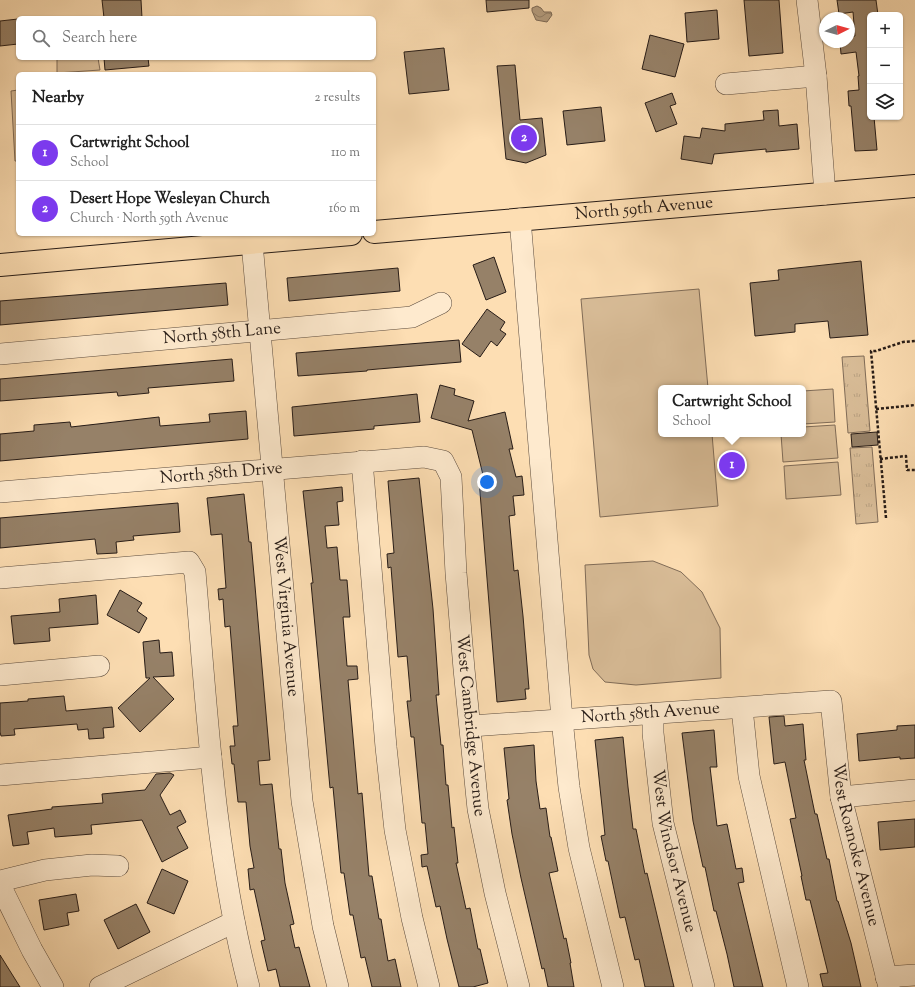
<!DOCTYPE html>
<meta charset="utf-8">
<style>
body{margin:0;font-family:"Sorts Mill Goudy",serif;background:#f2f2f2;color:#222}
.controls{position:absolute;right:12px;top:12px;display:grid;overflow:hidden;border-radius:6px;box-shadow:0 1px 3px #0004}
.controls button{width:36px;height:36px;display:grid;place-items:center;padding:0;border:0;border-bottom:1px solid #e0e0e0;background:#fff;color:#222;font:20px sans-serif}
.compass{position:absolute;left:819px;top:12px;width:36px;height:36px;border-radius:50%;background:#fff;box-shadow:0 1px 3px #0004;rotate:85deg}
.you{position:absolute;left:487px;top:482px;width:14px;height:14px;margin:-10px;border:3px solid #fff;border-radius:50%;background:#1a73e8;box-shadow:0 0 0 6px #1a73e833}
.badge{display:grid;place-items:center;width:26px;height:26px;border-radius:50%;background:#7c3aed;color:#fff;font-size:13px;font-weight:700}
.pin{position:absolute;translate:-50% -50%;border:2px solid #fff;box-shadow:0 1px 4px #0006}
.popup{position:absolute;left:658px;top:385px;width:148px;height:52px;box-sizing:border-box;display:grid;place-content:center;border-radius:6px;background:#fff;filter:drop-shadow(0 1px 3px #0005);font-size:13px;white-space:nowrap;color:#767676}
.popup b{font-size:15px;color:#222}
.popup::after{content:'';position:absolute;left:50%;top:100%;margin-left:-8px;border:8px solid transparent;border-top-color:#fff}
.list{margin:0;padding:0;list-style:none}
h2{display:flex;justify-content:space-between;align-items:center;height:52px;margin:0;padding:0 16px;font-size:17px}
h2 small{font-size:13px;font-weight:400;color:#767676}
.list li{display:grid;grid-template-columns:26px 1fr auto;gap:12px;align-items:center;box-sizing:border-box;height:56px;padding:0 16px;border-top:1px solid #e0e0e0}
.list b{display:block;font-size:15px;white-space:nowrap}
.list p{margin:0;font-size:13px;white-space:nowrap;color:#767676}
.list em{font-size:13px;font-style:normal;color:#767676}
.icon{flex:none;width:22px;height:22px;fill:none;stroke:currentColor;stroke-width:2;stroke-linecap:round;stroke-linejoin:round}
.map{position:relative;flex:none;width:915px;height:987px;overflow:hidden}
.search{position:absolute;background:#fff;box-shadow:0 1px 3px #0004;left:16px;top:16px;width:360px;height:44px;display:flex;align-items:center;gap:10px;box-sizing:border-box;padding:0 14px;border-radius:6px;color:#767676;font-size:15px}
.panel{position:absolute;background:#fff;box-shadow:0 1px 3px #0004;left:16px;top:72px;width:360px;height:164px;border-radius:6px}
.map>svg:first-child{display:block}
.grass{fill:#d9bd98;stroke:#806c58}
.park{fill:url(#park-tufts);stroke:#806c58}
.water{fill:url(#water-waves);stroke:#7c6955}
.building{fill:#968168;stroke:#271c17}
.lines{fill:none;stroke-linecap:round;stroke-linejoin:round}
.minor-casing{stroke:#5c4c3e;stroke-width:22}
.major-casing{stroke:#271c17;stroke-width:24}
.path{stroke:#271c17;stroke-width:2.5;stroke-dasharray:3 2;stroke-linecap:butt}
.minor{stroke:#feeace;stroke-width:21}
.major{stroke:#fddeb3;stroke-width:22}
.labels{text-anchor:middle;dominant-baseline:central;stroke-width:4;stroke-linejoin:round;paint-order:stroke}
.street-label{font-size:17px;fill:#271c17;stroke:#feeace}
</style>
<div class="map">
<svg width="915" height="987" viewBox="0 0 915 987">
<defs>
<pattern id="park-tufts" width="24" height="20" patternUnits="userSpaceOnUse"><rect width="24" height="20" fill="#d9bd98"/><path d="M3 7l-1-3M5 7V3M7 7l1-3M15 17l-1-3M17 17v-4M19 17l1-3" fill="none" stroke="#baa282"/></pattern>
<pattern id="water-waves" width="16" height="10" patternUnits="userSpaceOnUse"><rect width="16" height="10" fill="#b49c7e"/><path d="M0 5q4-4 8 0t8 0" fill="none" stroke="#927e66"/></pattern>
</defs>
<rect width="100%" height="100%" fill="#fddeb3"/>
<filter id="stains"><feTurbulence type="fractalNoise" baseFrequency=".005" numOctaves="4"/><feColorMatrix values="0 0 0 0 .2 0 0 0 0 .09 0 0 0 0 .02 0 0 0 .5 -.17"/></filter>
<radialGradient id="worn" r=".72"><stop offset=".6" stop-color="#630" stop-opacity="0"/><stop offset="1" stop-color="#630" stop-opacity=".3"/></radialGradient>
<g class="grass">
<polygon points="57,58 98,58 100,70 57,73"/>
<polygon points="18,90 18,161 15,161 11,91"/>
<polygon points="699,289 708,388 661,388 661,434 712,434 718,506 600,517 581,299"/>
<polygon points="833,389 835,422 803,424 803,391"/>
<polygon points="835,425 838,458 783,462 781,434 803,434 803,427"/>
<polygon points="838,462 841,495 786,499 784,466"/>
<polygon points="653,561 681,572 702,592 720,628 721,678 636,685 605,682 593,669 589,655 585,565"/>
</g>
<g class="park">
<polygon points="864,356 870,431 848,433 842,357"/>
<polygon points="872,447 878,522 856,524 850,448"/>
</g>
<polygon class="water" points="537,6 541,8 544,12 551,12 552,15 547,22 536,20 532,11 532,8"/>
<g class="building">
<polygon points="102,0 141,0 142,18 104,18"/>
<polygon points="486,0 529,0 529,8 487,12"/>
<polygon points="744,0 779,0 783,53 749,56"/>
<polygon points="837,0 876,0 878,15 870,15 870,117 874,117 877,150 855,151 851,106 849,106 848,91 859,90 858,76 859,76 856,52 841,54 840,42 849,42 849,37 855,36 853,12 839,14"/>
<polygon points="717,10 719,39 687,42 685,13"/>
<polygon points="18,19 18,44 0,46 0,21"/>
<polygon points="650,35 684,44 675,77 642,69"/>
<polygon points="444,48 449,90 409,94 404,52"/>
<polygon points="104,58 148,58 149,66 105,70"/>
<polygon points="515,65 520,120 542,118 546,155 526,163 506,159 497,66"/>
<polygon points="672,93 676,104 670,106 677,124 656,132 645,103"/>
<polygon points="601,107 605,141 567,145 563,111"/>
<polygon points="778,110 779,126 797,124 799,149 766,152 766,149 714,154 712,164 681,159 684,136 700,138 702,128 725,131 725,124 764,120 763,111"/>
<polygon points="494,257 506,292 486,300 473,265"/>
<polygon points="861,261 868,335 830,338 828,321 795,324 795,332 755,336 750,283 779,280 778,270"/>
<polygon points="398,268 400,291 289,301 287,278"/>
<polygon points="226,283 228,305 0,325 0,301"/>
<polygon points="487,309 505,322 500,330 506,334 497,346 491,341 480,357 462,344"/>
<polygon points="459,340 461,362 378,369 367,370 367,371 298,376 296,353"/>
<polygon points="232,359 234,381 148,388 149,393 118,396 117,392 0,401 0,379"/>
<polygon points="440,385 455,389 454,395 474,401 468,421 505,412 513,449 509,449 516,477 522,476 524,495 513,496 515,515 509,516 514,571 518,570 523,616 529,689 525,689 526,699 497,702 479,480 484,479 472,430 431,418"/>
<polygon points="417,394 420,422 374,426 374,429 294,436 292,407"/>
<polygon points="246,411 248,439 0,461 0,434 34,431 34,425 70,422 71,427 159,417 160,426 210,422 209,414"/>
<polygon points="877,432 878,445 852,447 851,434"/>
<polygon points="419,478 433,609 439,695 436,695 441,745 443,745 446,785 448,785 452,828 454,827 458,863 456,863 466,909 470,908 478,949 480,949 488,983 473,987 459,987 447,939 440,906 436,907 427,866 422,867 421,855 428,854 425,823 422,823 414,737 411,737 407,701 411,701 407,656 398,657 391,567 388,568 387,554 394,553 388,481"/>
<polygon points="342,487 343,501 337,502 339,525 325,526 327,548 337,547 340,580 347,580 350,617 343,617 347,666 357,666 358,679 348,680 358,794 362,793 369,876 372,876 379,919 381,919 388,961 395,959 401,987 372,987 365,957 361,958 353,915 350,915 344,873 341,873 333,787 330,788 311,583 313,583 303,491"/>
<polygon points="244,494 249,542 251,542 255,586 270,760 258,761 260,785 272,784 279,849 281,849 285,883 294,924 290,925 295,948 299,947 310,987 280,987 276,969 268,971 261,941 265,940 254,889 250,890 248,869 254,868 250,846 246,802 238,802 234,764 232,764 230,746 235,746 233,726 238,726 230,626 225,627 223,599 219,600 218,589 226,588 222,534 211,535 207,498"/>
<polygon points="178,503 180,532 133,536 134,540 116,542 117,553 97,554 95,539 0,548 0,518"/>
<polygon points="120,590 142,603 137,611 147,618 139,633 107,615"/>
<polygon points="96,595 98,624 49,628 50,641 14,644 11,616 60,612 59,599"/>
<polygon points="159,640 160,653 172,652 174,676 153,677 174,699 140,732 118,708 150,678 146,678 143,642"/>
<polygon points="64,696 66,711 112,707 114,727 103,728 104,738 89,739 88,729 78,730 77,724 14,729 15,735 1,736 0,732 0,703 28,701 28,699"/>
<polygon points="784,716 785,726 803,724 806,760 804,760 815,814 817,814 827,859 829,859 837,901 838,901 851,943 861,987 823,987 820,974 828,973 810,900 806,900 801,876 802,876 790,819 796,818 785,762 774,764 769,717"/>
<polygon points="915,725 915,758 900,759 900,757 859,761 857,734 897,730 897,726"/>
<polygon points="714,730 717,767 710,767 717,826 727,824 736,869 742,868 744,882 738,883 763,987 734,987 727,954 716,911 714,911 705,867 703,867 693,821 682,733"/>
<polygon points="623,737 628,787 633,829 636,829 645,874 647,873 674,987 645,987 639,959 635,960 625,917 620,918 608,861 606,861 601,836 605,835 595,740"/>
<polygon points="534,745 536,781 540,809 546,808 550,837 551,837 558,871 549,873 564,939 566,938 571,963 570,963 574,987 548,987 544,968 542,969 521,878 512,834 507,800 509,799 504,748"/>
<polygon points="170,773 174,775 160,795 170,815 180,810 186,822 177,827 188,848 162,862 142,820 91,825 92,834 55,837 54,828 27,832 29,844 13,846 8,815 52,809 52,807 103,803 102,794 145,790 156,774"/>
<polygon points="915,819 915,847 880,850 878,822"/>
<polygon points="162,869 188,881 174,914 147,903"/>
<polygon points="76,894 79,911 67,913 69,925 44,930 39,900"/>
<polygon points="136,904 150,932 118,949 104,920"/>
<polygon points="0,955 20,987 0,987"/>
</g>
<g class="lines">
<defs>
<g id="minor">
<polyline points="807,0 816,76 825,194"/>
<polyline points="726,84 816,76"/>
<polyline points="520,219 562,719 569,787 579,848 613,987"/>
<path id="s1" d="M252,243l50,558 21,125 15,61"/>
<path id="s2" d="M0,354l412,-37 29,-14"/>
<polyline points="362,461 386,747 395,830 412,918 429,987"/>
<path id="s3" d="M0,492l424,-35 19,4 8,16 5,96 8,96 14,140 17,84 24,94"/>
<path d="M0,578l189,-16 6,10c12,139 19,280 54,415"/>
<polyline points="0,675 99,666"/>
<polyline points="742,708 749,776 798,987"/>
<path id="s4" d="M653,714v19l10,90 41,164"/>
<path id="s5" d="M471,726l360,-25 10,96 48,190"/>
<polyline points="0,775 211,757"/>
<polyline points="841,797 915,790"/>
<polyline points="0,881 45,870 92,865 118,866"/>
<polyline points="0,885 32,950 53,987"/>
<polyline points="886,977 915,975"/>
<polyline points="100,987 234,922"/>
</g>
<g id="major">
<path id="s6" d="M374,232l541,-46"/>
<polyline points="0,265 351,234"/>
</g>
</defs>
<use href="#minor" class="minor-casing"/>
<use href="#major" class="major-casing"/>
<g class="path">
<polyline points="876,409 915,405"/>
<polyline points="880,459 906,456 907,470 915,470"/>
<polyline points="886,518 871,351 876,351 903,342 915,341"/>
</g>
<use href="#minor" class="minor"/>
<use href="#major" class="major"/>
</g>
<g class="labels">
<g class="street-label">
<text stroke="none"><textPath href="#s6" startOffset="271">North 59th Avenue</textPath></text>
<text stroke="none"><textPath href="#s2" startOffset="223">North 58th Lane</textPath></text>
<text stroke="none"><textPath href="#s3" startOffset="222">North 58th Drive</textPath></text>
<text stroke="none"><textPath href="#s1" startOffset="375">West Virginia Avenue</textPath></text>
<text stroke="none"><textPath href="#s5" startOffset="180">North 58th Avenue</textPath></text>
<text stroke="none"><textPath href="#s3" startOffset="712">West Cambridge Avenue</textPath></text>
<text stroke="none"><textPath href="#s5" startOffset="507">West Roanoke Avenue</textPath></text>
<text stroke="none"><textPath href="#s4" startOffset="139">West Windsor Avenue</textPath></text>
</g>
</g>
<rect width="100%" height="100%" filter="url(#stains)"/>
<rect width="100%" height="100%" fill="url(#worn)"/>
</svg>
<div class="controls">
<button>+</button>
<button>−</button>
<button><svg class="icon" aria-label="layers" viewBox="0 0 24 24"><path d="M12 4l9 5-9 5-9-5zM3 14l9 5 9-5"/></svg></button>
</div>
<svg class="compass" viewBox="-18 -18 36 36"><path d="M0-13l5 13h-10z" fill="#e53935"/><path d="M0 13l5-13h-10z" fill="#767676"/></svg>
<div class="you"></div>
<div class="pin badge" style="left:732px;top:465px">1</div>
<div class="popup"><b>Cartwright School</b>School</div>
<div class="pin badge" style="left:524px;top:138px">2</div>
<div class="search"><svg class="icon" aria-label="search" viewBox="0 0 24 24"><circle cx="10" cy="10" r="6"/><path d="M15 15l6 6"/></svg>Search here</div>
<section class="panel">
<h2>Nearby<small>2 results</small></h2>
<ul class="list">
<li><span class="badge">1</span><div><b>Cartwright School</b><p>School</p></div><em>110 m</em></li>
<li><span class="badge">2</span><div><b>Desert Hope Wesleyan Church</b><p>Church · North 59th Avenue</p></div><em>160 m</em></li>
</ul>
</section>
</div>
